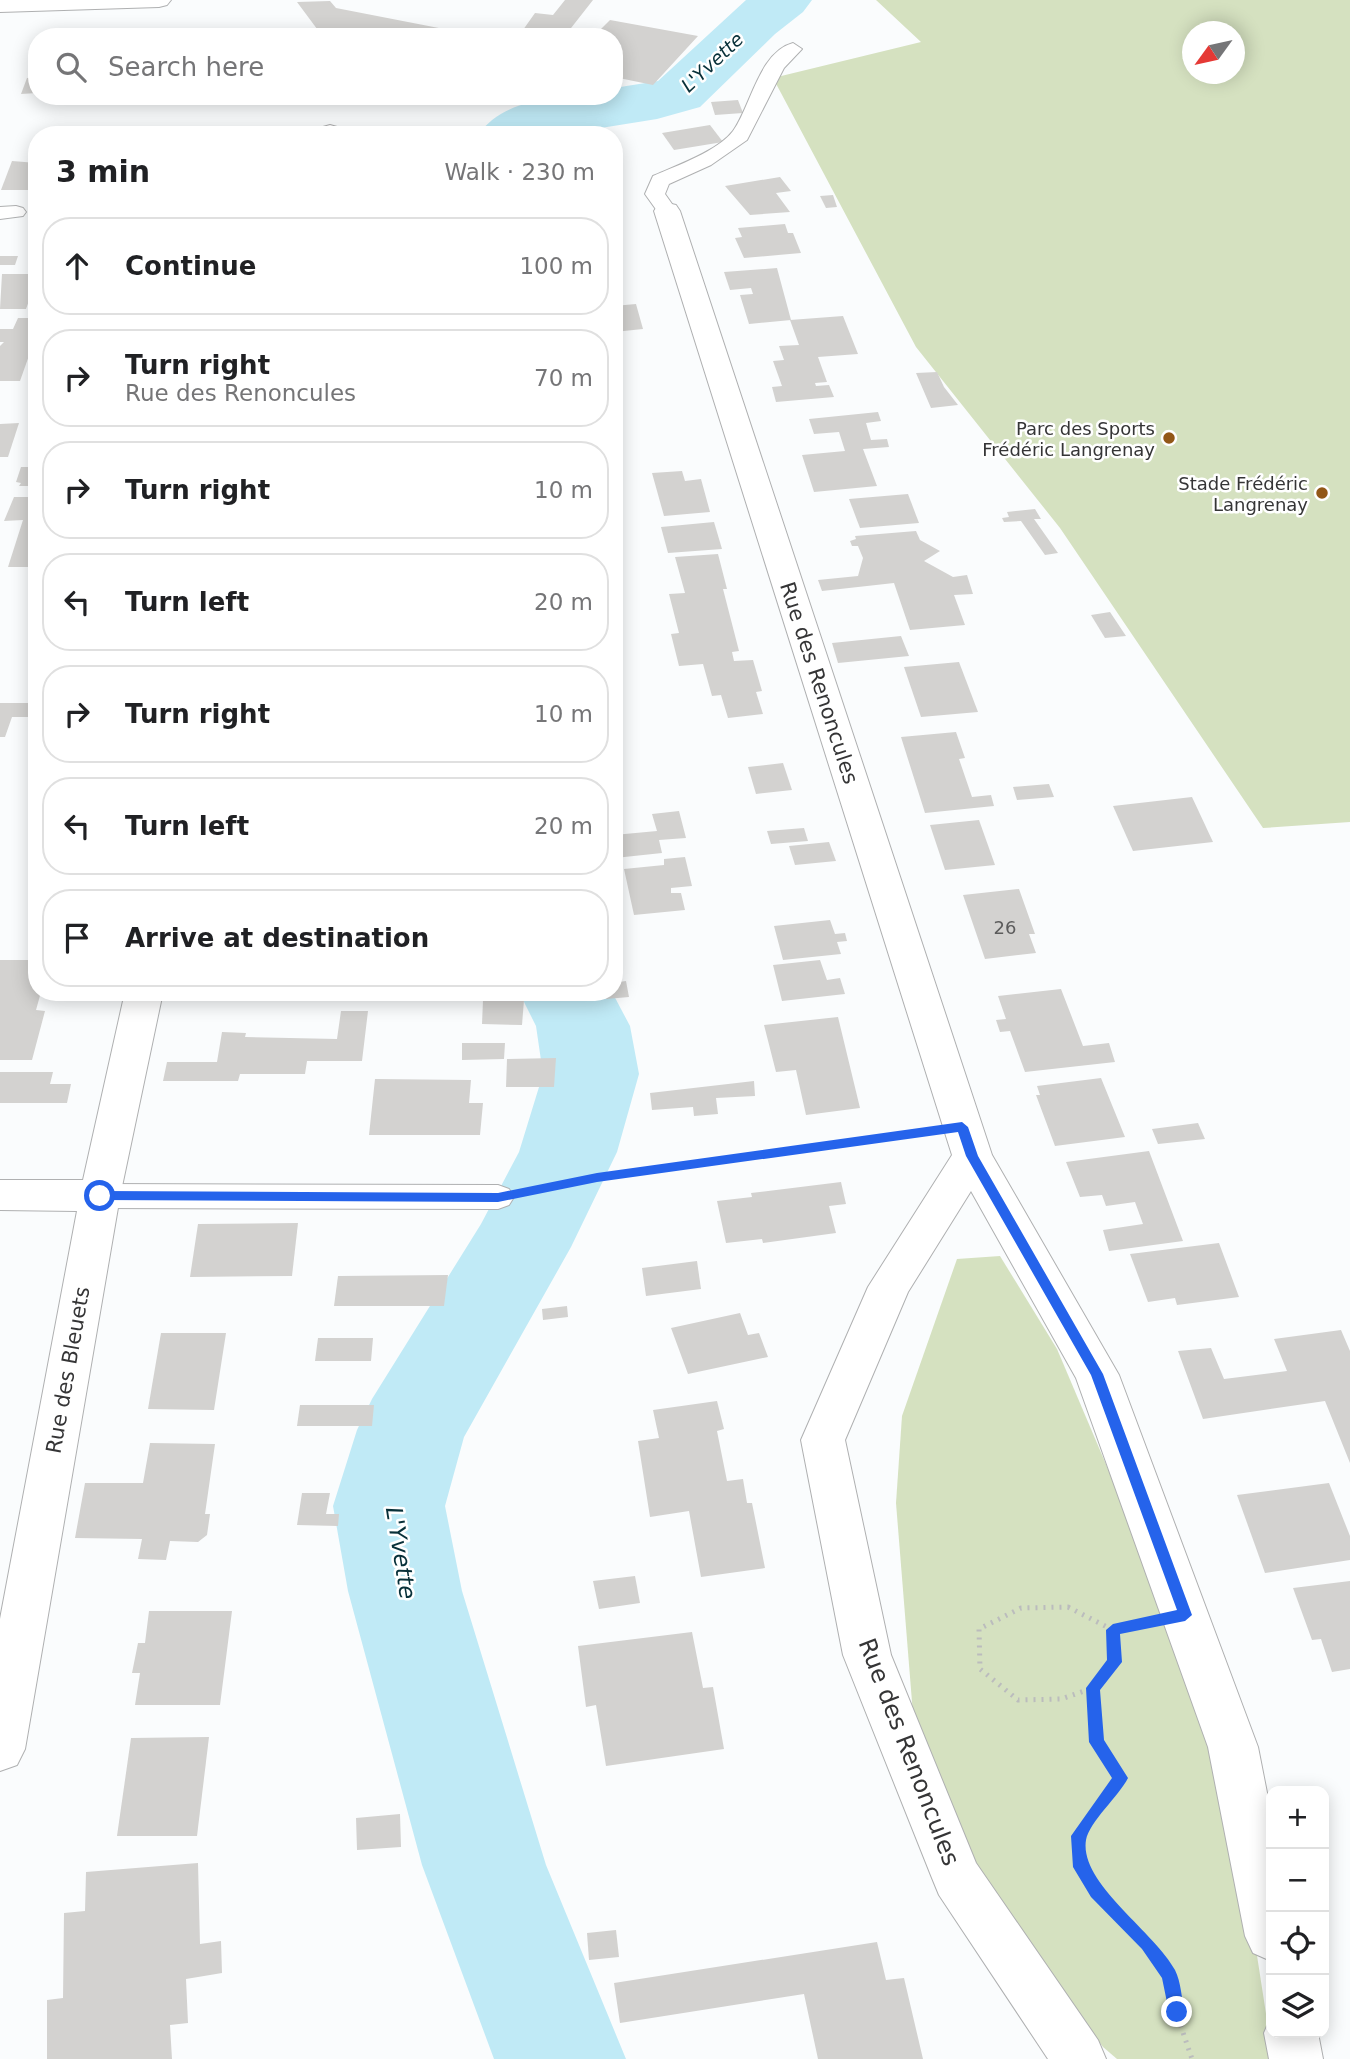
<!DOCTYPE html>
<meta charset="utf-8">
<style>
body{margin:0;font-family:"DejaVu Sans",sans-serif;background:#f2f2f2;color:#202124}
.controls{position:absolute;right:21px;bottom:21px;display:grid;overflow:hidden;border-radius:14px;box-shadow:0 4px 18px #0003}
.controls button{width:63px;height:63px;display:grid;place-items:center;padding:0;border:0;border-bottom:2px solid #e0e0e0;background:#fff;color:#202124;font:35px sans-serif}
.compass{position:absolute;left:1182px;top:21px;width:63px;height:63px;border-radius:50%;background:#fff;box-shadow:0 4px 18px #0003;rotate:237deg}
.stop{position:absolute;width:21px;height:21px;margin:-16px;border:5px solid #2563eb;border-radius:50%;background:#fff}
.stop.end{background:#2563eb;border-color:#fff;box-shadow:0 2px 7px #0008}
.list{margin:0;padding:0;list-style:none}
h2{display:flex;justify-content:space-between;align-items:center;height:91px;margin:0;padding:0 28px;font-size:30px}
h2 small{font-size:23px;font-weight:400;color:#757577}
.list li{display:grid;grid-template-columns:46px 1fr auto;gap:21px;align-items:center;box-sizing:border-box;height:98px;margin:0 14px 14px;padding:0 14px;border:2px solid #e0e0e0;border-radius:28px}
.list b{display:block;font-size:26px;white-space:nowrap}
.list p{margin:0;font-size:23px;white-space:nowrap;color:#757577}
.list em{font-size:23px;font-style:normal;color:#757577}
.icon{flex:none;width:38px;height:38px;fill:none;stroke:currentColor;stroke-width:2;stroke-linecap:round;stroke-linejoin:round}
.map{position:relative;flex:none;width:1350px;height:2059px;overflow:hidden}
.search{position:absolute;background:#fff;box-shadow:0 4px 18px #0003;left:28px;top:28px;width:595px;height:77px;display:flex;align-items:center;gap:18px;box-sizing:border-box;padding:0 24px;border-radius:28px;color:#757577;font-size:26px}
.panel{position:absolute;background:#fff;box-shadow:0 4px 18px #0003;left:28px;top:126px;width:595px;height:875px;border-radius:28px}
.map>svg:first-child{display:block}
.green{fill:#d5e1c0;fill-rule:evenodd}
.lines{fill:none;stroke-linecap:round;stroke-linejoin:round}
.river{fill:#c0eaf6;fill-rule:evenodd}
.building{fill:#d3d2d0}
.service-casing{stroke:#afb0b1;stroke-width:2}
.minor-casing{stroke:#afb0b1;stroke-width:2}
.path-far1{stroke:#bbbcbd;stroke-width:4.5;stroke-dasharray:2 5;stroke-linecap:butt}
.path{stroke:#bbbcbd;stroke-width:5;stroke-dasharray:2 6;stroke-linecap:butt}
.service{fill:#fff;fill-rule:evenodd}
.minor{fill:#fff;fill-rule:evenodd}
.route{fill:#2563eb}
.poi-dot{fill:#925717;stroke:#fff;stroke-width:2.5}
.labels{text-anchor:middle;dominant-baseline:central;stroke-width:5;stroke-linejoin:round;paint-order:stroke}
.far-poi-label{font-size:18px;fill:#353536;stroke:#fff;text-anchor:end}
.number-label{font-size:18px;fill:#5c5c5c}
.far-water-label{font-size:19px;font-style:italic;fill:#073039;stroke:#fff}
.street-label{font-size:21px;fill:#353536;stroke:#fff}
.water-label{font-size:23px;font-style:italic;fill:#073039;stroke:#fff}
.near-street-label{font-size:24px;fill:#353536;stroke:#fff}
</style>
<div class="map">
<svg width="1350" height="2059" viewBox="0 0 1350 2059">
<rect width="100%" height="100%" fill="#fafcfd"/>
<g class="green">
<path d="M876,0h474v822l-87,6 -203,-300 -144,-181 -143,-269 148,-36zM1192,32h42v42h-42z"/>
<polygon points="1000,1256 1057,1349 1224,1742 1273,2059 1117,2059 1103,2047 991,1903 913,1714 896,1503 902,1416 957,1259"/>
</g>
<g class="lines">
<g class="river">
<path d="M746,0h66l-9,12 -28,22 -75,73 -43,12 -100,16h-79c29,-41 91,-39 136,-39v-8l44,-7z"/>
<polygon points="519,992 612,992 630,1026 639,1074 617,1152 571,1247 464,1437 445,1506 462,1591 546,1865 626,2059 494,2059 422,1865 348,1591 333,1506 357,1430 372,1399 481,1224 519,1152 543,1074 536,1026"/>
</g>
</g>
<g class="building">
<polygon points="565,0 593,0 564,37 518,37 535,13 553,15"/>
<polygon points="330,1 336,8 485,37 323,37 297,2"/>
<polygon points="610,20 698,36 653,85 614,77 614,37 593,37"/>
<polygon points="37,77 37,93 21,94 27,78"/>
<polygon points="738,100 743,113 715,115 711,102"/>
<polygon points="710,125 723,142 674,150 662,133"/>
<polygon points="570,126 587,127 585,131 609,135 567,135"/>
<polygon points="12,161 37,163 37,190 1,190"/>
<polygon points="780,177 791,191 776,193 790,212 750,215 725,186"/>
<polygon points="833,195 837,207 826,208 820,196"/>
<polygon points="785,224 788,233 793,233 801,253 744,258 735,238 742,237 738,228"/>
<polygon points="0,256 18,256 15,265 0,265"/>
<polygon points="777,268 791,320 749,324 740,295 753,294 751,288 730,290 724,272"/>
<polygon points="2,274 37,274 37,296 30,298 26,309 0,309"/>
<polygon points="636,304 643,329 614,332 614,306"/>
<polygon points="843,316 858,354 818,357 827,382 815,383 816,386 829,385 834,397 776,402 772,387 782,386 773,361 784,360 779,346 799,345 790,320"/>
<polygon points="18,318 37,318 37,333 20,381 0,381 0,346 4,342 0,342 0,329 13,329"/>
<polygon points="937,372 944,387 958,405 931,408 916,373"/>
<polygon points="878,412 881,421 866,423 871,440 887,439 889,447 863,449 877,486 814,492 802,455 845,451 839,432 814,434 809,419"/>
<polygon points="19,423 8,457 0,457 0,424"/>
<polygon points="21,467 37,467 37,483 32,486 19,486 21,483 16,482"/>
<polygon points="682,471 685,481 701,479 710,512 664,516 652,473"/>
<polygon points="908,494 919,523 860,528 849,499"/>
<polygon points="14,497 37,497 37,534 32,549 36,549 31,567 8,567 23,520 4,521"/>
<polygon points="1035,509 1041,519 1034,519 1058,553 1045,555 1021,521 1004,522 1002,518 1009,517 1007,512"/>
<polygon points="714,522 722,549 668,553 661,527"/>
<polygon points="916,531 920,540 940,551 924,561 953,577 967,575 973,594 954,595 965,625 910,630 894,583 822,591 818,580 858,576 863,558 858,546 852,546 850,541 856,539 855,536"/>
<polygon points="718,554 727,589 723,589 739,651 732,652 734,661 753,660 762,691 756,692 763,714 728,718 721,695 712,696 703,664 679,666 671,634 679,633 669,594 685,593 675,557"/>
<polygon points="1110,612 1126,636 1105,638 1091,615"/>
<polygon points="901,636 909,656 838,663 832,643"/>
<polygon points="959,662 978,712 921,717 904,667"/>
<polygon points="0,703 37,703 37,717 12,717 5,737 0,737"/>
<polygon points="956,732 965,758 959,759 972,797 991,795 994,806 925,813 901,737"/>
<polygon points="783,763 792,790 756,794 748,767"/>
<polygon points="1049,784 1054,797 1017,800 1013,787"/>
<polygon points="1192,797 1213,842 1133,851 1113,806"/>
<polygon points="679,811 686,838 659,840 662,853 615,858 614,835 657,831 652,814"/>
<polygon points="979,820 995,865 945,870 930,825"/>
<polygon points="804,828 808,841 771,844 767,831"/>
<polygon points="829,842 836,861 795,865 789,846"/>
<polygon points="685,857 692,886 671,888 671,893 681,893 685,910 634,915 624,869 664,865 664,859"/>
<polygon points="1019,889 1035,934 1029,934 1036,953 985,959 963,895"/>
<polygon points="830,920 835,934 845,933 847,941 837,942 841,954 783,960 774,926"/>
<polygon points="0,960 37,960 37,992 41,992 36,1010 45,1011 32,1060 0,1060"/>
<polygon points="820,960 827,980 840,978 845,994 782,1001 773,965"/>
<polygon points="614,967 617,967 619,982 626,981 629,997 606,999 605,992 614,992"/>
<polygon points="1061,989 1083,1046 1109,1043 1115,1062 1025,1072 1010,1031 1000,1032 996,1020 1006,1019 998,996"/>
<polygon points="483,1000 524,1000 522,1025 482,1024"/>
<polygon points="341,1011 368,1011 362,1061 307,1061 305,1074 240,1074 238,1081 163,1081 167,1062 217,1062 222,1032 246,1033 245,1037 337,1039"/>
<polygon points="838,1017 860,1108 806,1115 796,1070 776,1072 764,1025"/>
<polygon points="462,1043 505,1043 504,1059 462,1060"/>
<polygon points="556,1058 554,1087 506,1087 507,1059"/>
<polygon points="0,1072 53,1072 50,1084 71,1084 67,1103 0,1103"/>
<polygon points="1101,1078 1125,1137 1055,1146 1036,1095 1040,1095 1037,1086"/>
<polygon points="375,1079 471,1080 469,1103 483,1103 480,1135 369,1135"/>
<polygon points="754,1081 755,1096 716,1098 718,1114 694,1116 693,1107 652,1110 650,1093"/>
<polygon points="1198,1123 1205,1139 1158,1144 1152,1129"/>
<polygon points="1149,1151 1183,1241 1109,1251 1103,1230 1143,1224 1135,1202 1106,1206 1102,1195 1080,1197 1066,1162"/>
<polygon points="841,1182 846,1204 829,1206 836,1233 763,1243 762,1239 726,1243 717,1201 752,1197 751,1193"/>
<polygon points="298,1223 292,1276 190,1277 198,1224"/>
<polygon points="1219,1243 1239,1297 1177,1305 1175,1298 1148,1302 1130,1254"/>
<polygon points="697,1261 701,1289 646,1296 642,1268"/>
<polygon points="448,1275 444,1306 334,1306 338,1276"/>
<polygon points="567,1306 568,1317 543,1320 542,1309"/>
<polygon points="740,1313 748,1335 759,1333 768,1357 688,1374 671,1328"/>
<polygon points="1341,1330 1350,1351 1350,1463 1325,1401 1203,1419 1178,1351 1211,1348 1224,1379 1287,1371 1274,1339"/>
<polygon points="161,1333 226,1333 214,1410 148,1409"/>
<polygon points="318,1338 373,1338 371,1361 315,1361"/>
<polygon points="717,1401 724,1429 717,1431 727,1481 743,1479 747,1503 752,1503 765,1568 701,1577 689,1511 650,1517 638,1441 659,1438 653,1410"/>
<polygon points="300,1405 374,1405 372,1426 297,1426"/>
<polygon points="150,1443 215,1444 205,1514 210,1514 207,1535 198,1542 170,1541 166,1560 138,1559 142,1539 75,1538 85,1483 143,1483"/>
<polygon points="1329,1483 1350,1536 1350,1560 1265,1573 1237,1495"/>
<polygon points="302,1493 330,1493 326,1514 339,1514 338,1526 297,1525"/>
<polygon points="635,1576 640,1603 599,1609 593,1581"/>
<polygon points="1350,1581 1350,1669 1332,1672 1321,1639 1312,1640 1293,1588"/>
<polygon points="149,1611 232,1611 220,1705 135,1705 140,1673 132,1673 138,1643 145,1643"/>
<polygon points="692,1632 703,1688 713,1687 724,1749 606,1766 596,1705 586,1707 578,1646"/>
<polygon points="209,1737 197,1836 117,1836 131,1738"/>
<polygon points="400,1814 401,1847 357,1850 356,1818"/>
<polygon points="198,1863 200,1944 221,1941 222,1973 186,1979 188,2023 170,2025 172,2059 47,2059 47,2000 63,1998 64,1913 85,1911 86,1872"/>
<polygon points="616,1930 619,1957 589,1960 587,1933"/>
<polygon points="877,1942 886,1980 904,1978 923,2059 818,2059 804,1994 620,2023 614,1983"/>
</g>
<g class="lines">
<defs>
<g id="service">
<path d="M793,43l9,6 -18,19 -37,72 -36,25 -42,19 -4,10 12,17 -10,6 -7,-2 -15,-21 8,-18c23,-10 65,-25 80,-45 18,-25 26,-79 60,-88z"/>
<polygon points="330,125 337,127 340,135 320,135 323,127"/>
<polygon points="16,206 23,208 26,212 23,216 0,219 0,207"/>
<polygon points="100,1184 498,1185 509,1189 514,1197 509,1205 498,1209 100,1208 89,1204 84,1196 89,1188"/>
</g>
<g id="minor">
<polygon points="0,0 171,0 167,5 159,7 0,12"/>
<polygon points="667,203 676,205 680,211 992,1155 1119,1375 1258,1747 1271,1813 1271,1961 1253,1953 1245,1936 1208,1747 1076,1378 971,1191 908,1292 845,1440 891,1655 976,1863 1098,2040 1106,2059 1048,2059 939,1895 932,1878 843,1655 801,1440 868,1287 952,1155 654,211 658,205"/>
<polygon points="125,992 163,992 120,1196 25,1749 17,1765 0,1771 0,1619 77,1211 0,1210 0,1180 83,1180"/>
<polygon points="1271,2017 1271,2033 1318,2033 1323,2059 1269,2059 1264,2033"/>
</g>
</defs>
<use href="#service" class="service-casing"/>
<use href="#minor" class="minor-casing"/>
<polyline class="path-far1" points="604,1177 915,1133"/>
<g class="path">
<polyline points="536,1190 616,1175"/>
<polygon points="1068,1607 1113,1630 1115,1662 1093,1688 1061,1699 1018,1700 980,1669 979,1629 1021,1608"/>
<polyline points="1113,1630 1137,1625"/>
<polyline points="1093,1688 1097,1742 1120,1778 1078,1836 1079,1862 1096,1892 1148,1943 1169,1975 1176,2012 1192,2059"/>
</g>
<use href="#service" class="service"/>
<use href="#minor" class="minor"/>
</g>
<path class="route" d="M962,1122l6,5 10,29 125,218 89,241 -7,6 -65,13 2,28 -22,28 4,50 24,38c-9,18 -39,44 -42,62 -7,43 68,91 89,130 6,12 7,29 9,42l-7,8 -8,-8 -7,-34 -20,-29 -51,-52 -18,-30 -2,-31 41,-58 -23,-36 -3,-54 21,-28 -1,-30 7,-6 64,-14 -86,-235 -125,-219 -8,-24 -361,50 -99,20 -398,-2 -6,-4 6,-5 398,2 99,-20z"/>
<g class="poi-dot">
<circle cx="1169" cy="438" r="7"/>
<circle cx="1322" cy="493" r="7"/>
</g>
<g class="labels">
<g class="far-poi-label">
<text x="1155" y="428">Parc des Sports<tspan x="1155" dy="21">Frédéric Langrenay</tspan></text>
<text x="1308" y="483">Stade Frédéric<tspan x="1308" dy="21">Langrenay</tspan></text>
</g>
<g class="number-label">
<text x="1005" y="927">26</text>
</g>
<g class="far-water-label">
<text transform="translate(712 62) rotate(-43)">L'Yvette</text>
</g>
<g class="street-label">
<text transform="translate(819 683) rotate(72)">Rue des Renoncules</text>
<text transform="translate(68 1370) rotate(-80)">Rue des Bleuets</text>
</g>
<g class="water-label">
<text transform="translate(401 1553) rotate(81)">L'Yvette</text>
</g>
<g class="near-street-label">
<text transform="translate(909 1752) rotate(69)">Rue des Renoncules</text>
</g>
</g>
</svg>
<div class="controls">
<button>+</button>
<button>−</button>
<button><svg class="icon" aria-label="locate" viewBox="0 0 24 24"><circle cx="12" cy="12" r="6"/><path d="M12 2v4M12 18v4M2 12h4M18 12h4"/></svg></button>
<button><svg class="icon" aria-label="layers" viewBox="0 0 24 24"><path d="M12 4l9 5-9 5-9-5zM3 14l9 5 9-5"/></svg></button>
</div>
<svg class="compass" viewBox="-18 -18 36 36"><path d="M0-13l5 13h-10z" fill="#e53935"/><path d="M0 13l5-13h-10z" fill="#757577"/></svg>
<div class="stop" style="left:100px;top:1196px"></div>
<div class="stop end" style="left:1177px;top:2012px"></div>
<div class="search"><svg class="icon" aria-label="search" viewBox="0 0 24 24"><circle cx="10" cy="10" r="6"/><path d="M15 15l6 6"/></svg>Search here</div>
<section class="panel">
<h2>3 min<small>Walk · 230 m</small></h2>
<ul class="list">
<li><svg class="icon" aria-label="ahead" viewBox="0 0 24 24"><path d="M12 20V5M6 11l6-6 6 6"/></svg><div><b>Continue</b></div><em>100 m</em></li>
<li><svg class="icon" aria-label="right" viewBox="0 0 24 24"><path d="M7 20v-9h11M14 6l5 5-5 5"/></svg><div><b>Turn right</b><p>Rue des Renoncules</p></div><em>70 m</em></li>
<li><svg class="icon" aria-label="right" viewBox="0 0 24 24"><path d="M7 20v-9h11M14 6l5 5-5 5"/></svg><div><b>Turn right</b></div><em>10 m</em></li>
<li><svg class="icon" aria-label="left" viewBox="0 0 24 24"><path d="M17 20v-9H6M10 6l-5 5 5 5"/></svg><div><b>Turn left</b></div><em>20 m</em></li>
<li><svg class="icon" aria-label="right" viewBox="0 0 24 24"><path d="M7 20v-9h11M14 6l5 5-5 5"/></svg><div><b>Turn right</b></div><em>10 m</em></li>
<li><svg class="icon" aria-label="left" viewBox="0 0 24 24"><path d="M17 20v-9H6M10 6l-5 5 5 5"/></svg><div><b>Turn left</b></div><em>20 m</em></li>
<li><svg class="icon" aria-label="arrive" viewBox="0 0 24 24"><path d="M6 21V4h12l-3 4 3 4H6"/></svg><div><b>Arrive at destination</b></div></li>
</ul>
</section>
</div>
